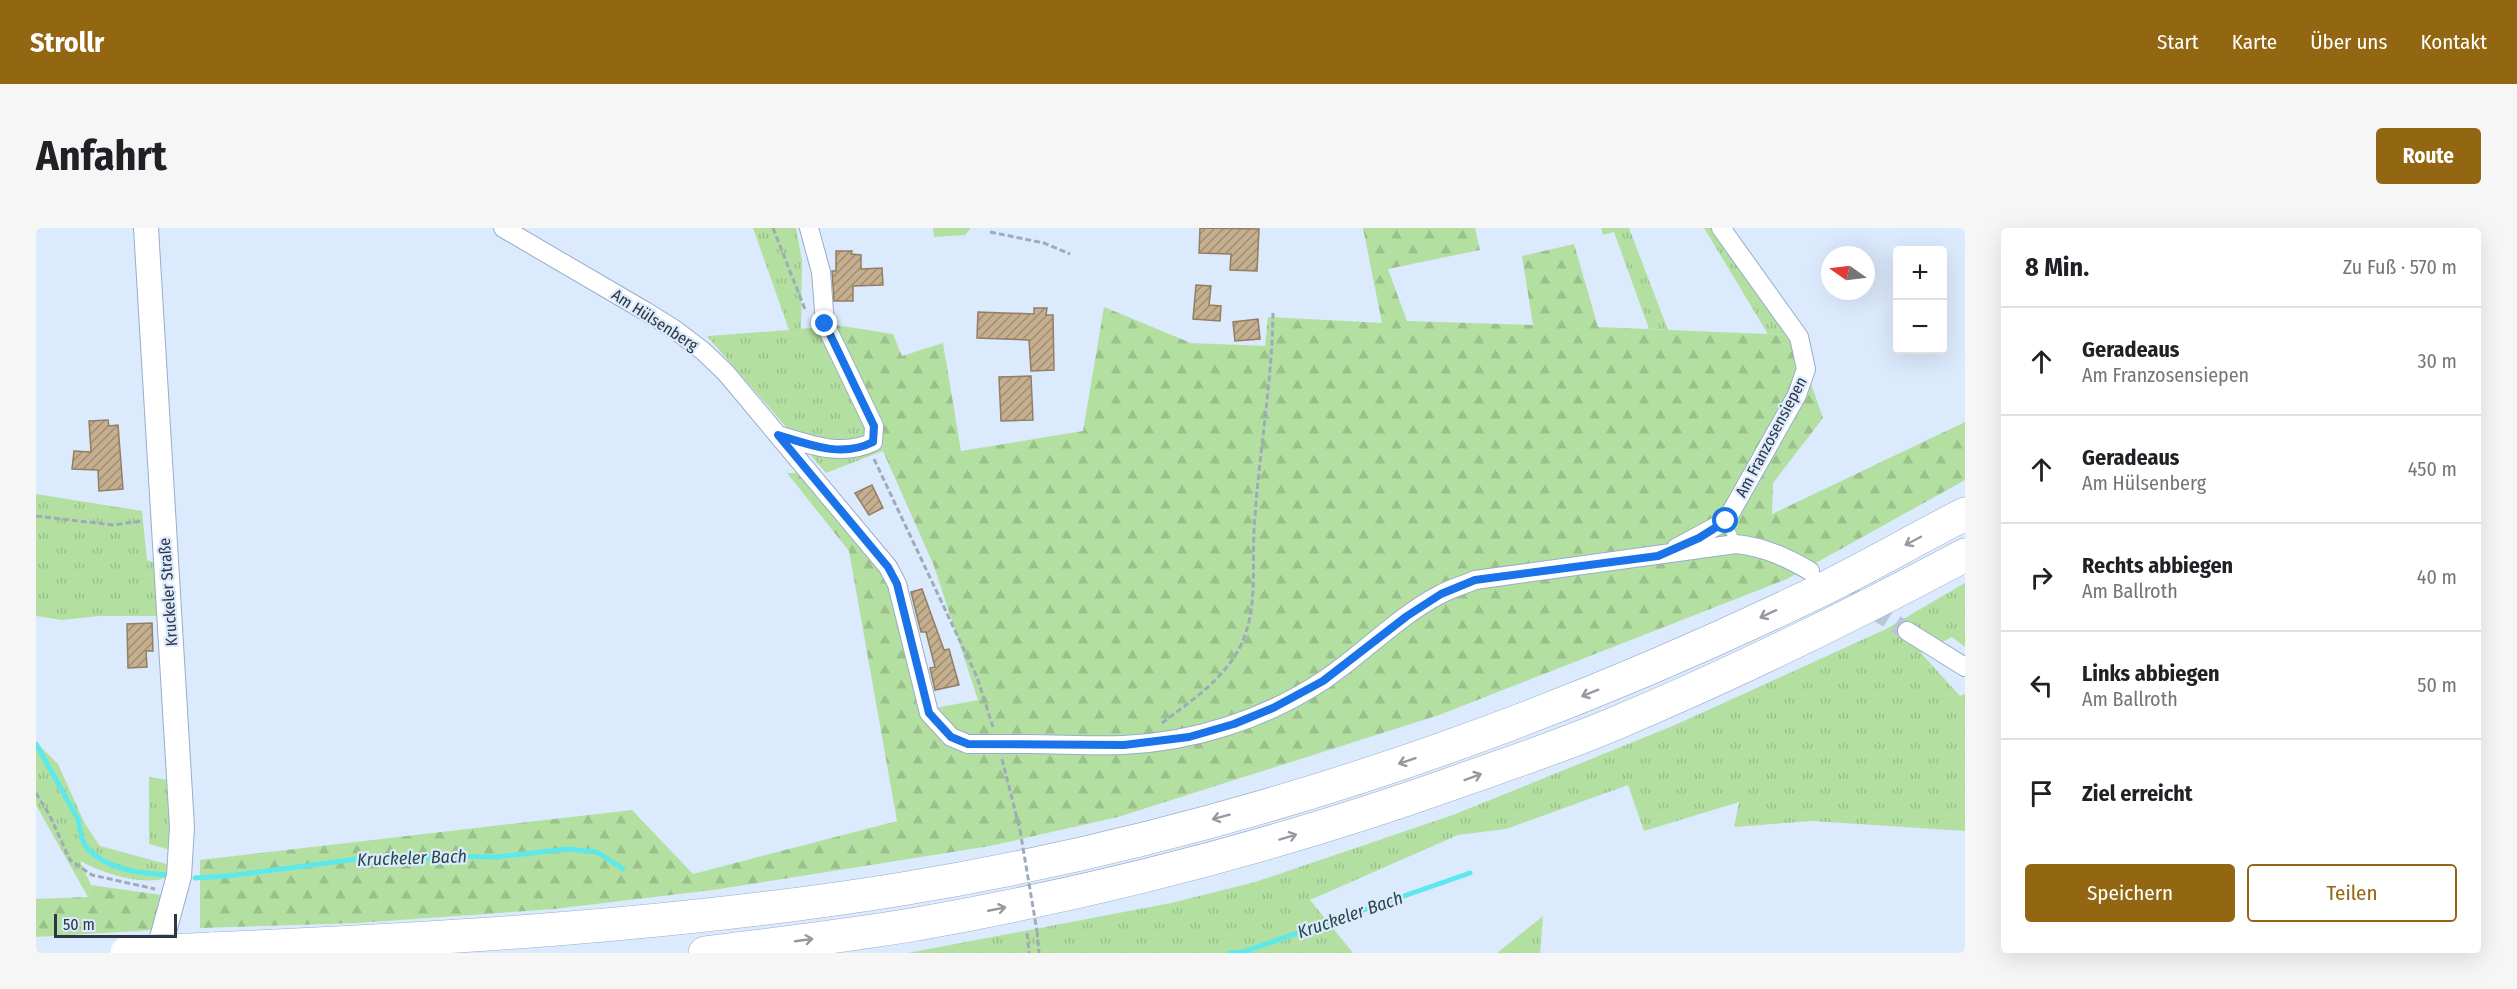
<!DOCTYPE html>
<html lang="de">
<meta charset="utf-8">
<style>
body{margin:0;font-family:"Fira Sans Condensed",sans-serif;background:#f6f6f6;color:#202124}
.controls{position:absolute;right:18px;top:18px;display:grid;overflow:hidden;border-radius:6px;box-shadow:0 6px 24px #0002}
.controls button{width:54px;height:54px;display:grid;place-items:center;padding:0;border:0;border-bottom:2px solid #e0e0e0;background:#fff;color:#202124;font:30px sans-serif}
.compass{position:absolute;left:1785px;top:18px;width:54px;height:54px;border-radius:50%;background:#fff;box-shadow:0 6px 24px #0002;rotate:284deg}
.scale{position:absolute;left:18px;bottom:15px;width:123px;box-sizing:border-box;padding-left:6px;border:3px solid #2d3642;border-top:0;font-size:16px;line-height:21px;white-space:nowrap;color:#2d3642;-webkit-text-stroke:4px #dceafd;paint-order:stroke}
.stop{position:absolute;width:18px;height:18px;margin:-14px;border:4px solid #1a73e8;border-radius:50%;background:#fff}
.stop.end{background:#1a73e8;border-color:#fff;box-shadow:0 2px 6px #0008}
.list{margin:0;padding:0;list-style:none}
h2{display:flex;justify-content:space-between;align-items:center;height:78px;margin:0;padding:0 24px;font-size:26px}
h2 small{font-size:20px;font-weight:400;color:#757577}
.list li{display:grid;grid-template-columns:39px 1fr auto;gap:18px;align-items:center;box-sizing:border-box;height:108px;padding:0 24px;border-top:2px solid #e0e0e0}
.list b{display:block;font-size:22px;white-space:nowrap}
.list p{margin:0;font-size:20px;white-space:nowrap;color:#757577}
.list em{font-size:20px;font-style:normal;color:#757577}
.actions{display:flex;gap:12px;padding:18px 24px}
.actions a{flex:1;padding:14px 0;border:2px solid #936612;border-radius:6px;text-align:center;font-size:21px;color:#936612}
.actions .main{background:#936612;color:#fff}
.icon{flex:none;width:33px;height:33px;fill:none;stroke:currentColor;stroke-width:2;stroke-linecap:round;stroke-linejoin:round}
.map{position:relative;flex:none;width:1929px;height:725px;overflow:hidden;border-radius:6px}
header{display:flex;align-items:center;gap:36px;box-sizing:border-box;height:84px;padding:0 30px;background:#936612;color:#fff}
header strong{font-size:28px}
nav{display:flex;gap:33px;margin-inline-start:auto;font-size:21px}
.intro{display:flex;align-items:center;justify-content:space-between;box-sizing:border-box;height:144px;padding:0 36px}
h1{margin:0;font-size:42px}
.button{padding:15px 27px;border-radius:6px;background:#936612;color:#fff;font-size:21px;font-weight:700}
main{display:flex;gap:36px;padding:0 36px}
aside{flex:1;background:#fff;border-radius:6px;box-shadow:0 6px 24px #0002}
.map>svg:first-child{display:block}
.grass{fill:url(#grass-tufts)}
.forest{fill:url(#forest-firs)}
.garden{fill:#b3e0a1}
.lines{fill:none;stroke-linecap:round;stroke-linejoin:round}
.stream{stroke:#5de9ec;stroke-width:5}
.building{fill:url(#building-hatch);stroke:#927e60;stroke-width:1.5}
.minor-tunnel{stroke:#b9c6d8;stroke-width:18;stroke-dasharray:18 9;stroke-linecap:butt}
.service-casing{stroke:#97adcb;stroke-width:10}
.minor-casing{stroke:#97adcb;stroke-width:20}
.tertiary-casing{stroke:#97adcb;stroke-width:26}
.motorway-casing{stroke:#97adcb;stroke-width:34}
.path{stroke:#9eabbb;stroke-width:3;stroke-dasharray:6 3;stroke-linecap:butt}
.service{stroke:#fff;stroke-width:9}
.minor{stroke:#fff;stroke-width:18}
.tertiary{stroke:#fff;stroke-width:24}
.motorway{stroke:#fff;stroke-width:33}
.minor-bridge-casing{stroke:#97adcb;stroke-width:20;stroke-linecap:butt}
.motorway-bridge-casing{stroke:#97adcb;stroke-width:34;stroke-linecap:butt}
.path-bridge{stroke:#9eabbb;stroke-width:3;stroke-dasharray:6 3;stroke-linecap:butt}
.minor-bridge{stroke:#fff;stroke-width:18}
.motorway-bridge{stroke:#fff;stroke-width:33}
.oneway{stroke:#969aa0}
.route{stroke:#1a73e8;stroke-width:8}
.labels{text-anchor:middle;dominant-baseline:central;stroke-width:4.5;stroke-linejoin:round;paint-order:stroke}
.street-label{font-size:16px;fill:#2d3642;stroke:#dceafd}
.water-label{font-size:18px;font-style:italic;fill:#2a4848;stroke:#dceafd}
</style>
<header>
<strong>Strollr</strong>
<nav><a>Start</a><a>Karte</a><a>Über uns</a><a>Kontakt</a></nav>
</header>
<div class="intro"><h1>Anfahrt</h1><a class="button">Route</a></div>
<main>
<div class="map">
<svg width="1929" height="725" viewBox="0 0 1929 725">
<defs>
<pattern id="grass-tufts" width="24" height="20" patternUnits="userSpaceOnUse" patternTransform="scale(1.5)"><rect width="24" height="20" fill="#b3e0a1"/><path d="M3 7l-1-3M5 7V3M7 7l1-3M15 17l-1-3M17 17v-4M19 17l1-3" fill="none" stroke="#9ac18c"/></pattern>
<pattern id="forest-firs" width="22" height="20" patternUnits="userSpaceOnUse" patternTransform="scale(1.5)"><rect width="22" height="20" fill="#b3e0a1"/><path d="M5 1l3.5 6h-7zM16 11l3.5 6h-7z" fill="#9ac18c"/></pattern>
<pattern id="building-hatch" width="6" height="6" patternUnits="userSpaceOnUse" patternTransform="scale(1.5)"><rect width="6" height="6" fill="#c5af8f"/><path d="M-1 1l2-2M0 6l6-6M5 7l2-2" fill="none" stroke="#a08f76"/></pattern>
</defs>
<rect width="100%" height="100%" fill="#dceafd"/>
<g class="grass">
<polygon points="717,0 760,0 766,32 765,101 800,97 847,223 790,245 671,108 753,102"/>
<polygon points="1565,0 1593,0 1632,102 1613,101 1578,4 1567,7"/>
<polygon points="1668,0 1679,0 1758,107 1732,106"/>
<polygon points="0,266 106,283 111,332 120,335 124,388 63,388 26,392 0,388"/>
<polygon points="1929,355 1929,419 1916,409 1885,425 1924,468 1929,466 1929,603 1776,593 1698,599 1703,574 1608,603 1592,557 1470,601 1422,607 1274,672 1317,725 872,725 1135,675 1219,654 1417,587 1639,497 1850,401"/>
<path d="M0,514l22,22 27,60 15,22 70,19 -4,13c-24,8 -64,-5 -86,-17l11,24 -3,12 -52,-92z"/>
<polygon points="113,549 132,552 135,622 113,616"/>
<polygon points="1507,688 1504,725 1461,725"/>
</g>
<g class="forest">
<polygon points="1327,0 1439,0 1444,22 1352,41 1371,93 1497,97 1486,28 1538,16 1562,99 1758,107 1787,190 1737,255 1736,286 1929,194 1929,252 1751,351 1403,487 1082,589 954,618 677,662 518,681 321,695 164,700 164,632 596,582 657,646 861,593 813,323 751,245 766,245 849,341 883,483 942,472 898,338 847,223 800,97 857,106 866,128 907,115 925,223 1047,203 1068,79 1155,115 1229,118 1232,89 1346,95"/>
<polygon points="55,657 125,667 117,702 0,709 0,671 52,669"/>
</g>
<polygon class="garden" points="897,0 935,0 929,7 898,9"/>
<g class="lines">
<g class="stream">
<path d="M0,516l42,75c2,10 3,24 11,31 19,20 54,24 80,25"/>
<polyline points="159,650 192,648 322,631 366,634 403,628 460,629 532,621 561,624 587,641"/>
<polyline points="1193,725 1207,724 1434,645"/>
</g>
</g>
<g class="building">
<polygon points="1164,0 1223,1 1221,43 1194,42 1195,26 1163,25"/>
<polygon points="800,23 816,23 815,26 825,27 825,41 846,40 847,57 817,58 817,73 798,73 796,43 800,43"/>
<polygon points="1160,57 1175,58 1173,77 1185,78 1184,93 1157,91"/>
<polygon points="998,80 1011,80 1010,87 1017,87 1018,142 995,143 993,112 941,110 942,84 998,86"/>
<polygon points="1222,91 1224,111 1199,113 1197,94"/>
<polygon points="995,148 997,192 965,193 963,149"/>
<polygon points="72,192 73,198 82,197 87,261 63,263 62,242 36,241 38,223 55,224 53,193"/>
<polygon points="836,257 847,280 833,287 819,265"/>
<polygon points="886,361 908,422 913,421 923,457 899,462 894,440 899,439 890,404 885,404 875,364"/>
<polygon points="116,395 117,423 110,423 111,439 92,440 91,396"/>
</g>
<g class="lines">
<polyline class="minor-tunnel" points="1791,353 1871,403"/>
<defs>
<polyline id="service" points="1690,293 1700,316"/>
<g id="minor">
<polyline points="467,0 609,83 638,101 667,123 690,145 852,339 861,356 893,485 915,509 932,516"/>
<path d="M742,207c32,10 64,22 95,7l1,-16 -49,-102 -4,-52 -12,-44"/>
<polyline points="1640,320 1690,293 1761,167 1770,141 1763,109 1685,0"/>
<polyline points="1871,403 1929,439"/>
<path d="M992,516c31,0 63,2 95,1 71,-3 142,-26 201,-65 40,-27 74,-64 117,-86 11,-6 23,-9 34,-14l261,-36c28,3 50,13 74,27"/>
</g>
<polyline id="tertiary" points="110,0 146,599 143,648 122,725"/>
<g id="motorway">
<path d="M175,721c229,-10 458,-23 685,-59 320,-52 632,-158 923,-299 49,-24 97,-52 146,-77"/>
<path d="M669,725c70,-9 141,-17 212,-29 186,-33 370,-81 548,-145 51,-18 102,-35 151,-56 119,-50 235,-107 349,-168"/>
</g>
</defs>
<use href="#service" class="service-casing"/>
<use href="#minor" class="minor-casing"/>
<use href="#tertiary" class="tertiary-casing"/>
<use href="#motorway" class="motorway-casing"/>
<g class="path">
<polyline points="737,0 770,84"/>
<polyline points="954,4 1008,15 1034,26"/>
<polyline points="838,231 941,449 957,499"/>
<polyline points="0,288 77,297 107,293"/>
<path d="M1126,495c29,-22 61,-43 78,-76 18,-37 12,-76 14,-116 4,-73 18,-145 19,-218"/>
<polyline points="966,531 984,602"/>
<polyline points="0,565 14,588 34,632 56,647 119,661"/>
<polyline points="1001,703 1003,725"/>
<polyline points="991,705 993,725"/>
</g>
<use href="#service" class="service"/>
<use href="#minor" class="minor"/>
<use href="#tertiary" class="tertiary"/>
<use href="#motorway" class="motorway"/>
<defs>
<polyline id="minor-bridge" points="932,516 992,516"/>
<polyline id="motorway-bridge" points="91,725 175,721"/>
</defs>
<use href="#minor-bridge" class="minor-bridge-casing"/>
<use href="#motorway-bridge" class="motorway-bridge-casing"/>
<polyline class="path-bridge" points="984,602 1001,703"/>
<use href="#minor-bridge" class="minor-bridge"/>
<use href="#motorway-bridge" class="motorway-bridge"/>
</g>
<defs><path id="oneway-shaft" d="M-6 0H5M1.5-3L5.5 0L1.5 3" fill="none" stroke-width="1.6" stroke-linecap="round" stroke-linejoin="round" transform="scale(1.5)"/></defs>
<g class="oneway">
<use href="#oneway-shaft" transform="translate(1877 313) rotate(152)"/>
<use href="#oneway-shaft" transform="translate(1732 386) rotate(155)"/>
<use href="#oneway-shaft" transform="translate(1554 465) rotate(158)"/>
<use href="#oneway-shaft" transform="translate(1371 533) rotate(161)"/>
<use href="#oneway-shaft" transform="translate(1437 549) rotate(-20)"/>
<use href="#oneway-shaft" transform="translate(1185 589) rotate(165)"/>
<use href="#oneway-shaft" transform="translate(1252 609) rotate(-17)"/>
<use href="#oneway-shaft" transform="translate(961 681) rotate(-11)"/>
<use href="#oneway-shaft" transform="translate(768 712) rotate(-8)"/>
</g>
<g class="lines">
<path class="route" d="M789,96l49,102 -1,16c-31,16 -63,3 -95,-7l110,132 9,17 32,129 22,24 17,7 156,1 65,-8 45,-13 39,-16 50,-27 84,-65 34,-22 34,-14 183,-24 41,-18 27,-17"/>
</g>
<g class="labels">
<g class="street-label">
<text transform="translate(619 92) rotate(33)">Am Hülsenberg</text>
<text transform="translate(1735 209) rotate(-62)">Am Franzosensiepen</text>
<text transform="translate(132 364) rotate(-94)">Kruckeler Straße</text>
</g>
<g class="water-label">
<text transform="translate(376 630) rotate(-2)">Kruckeler Bach</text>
<text transform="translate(1314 687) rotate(-19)">Kruckeler Bach</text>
</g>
</g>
</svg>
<div class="controls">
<button>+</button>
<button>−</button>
</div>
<svg class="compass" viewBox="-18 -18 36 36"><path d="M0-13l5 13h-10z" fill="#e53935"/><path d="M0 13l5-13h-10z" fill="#757577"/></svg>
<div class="scale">50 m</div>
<div class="stop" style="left:1690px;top:293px"></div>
<div class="stop end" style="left:789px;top:96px"></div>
</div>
<aside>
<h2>8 Min.<small>Zu Fuß · 570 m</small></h2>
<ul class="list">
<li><svg class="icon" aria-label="ahead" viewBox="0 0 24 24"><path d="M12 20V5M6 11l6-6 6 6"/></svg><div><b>Geradeaus</b><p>Am Franzosensiepen</p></div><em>30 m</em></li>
<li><svg class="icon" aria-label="ahead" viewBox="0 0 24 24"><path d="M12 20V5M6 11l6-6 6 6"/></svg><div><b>Geradeaus</b><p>Am Hülsenberg</p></div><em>450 m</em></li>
<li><svg class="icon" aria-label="right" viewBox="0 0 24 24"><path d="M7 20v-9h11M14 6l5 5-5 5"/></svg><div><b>Rechts abbiegen</b><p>Am Ballroth</p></div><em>40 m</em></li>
<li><svg class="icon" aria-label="left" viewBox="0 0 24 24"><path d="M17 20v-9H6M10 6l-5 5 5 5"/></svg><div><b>Links abbiegen</b><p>Am Ballroth</p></div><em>50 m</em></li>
<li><svg class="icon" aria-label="arrive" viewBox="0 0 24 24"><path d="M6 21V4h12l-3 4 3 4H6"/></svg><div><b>Ziel erreicht</b></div></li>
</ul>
<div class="actions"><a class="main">Speichern</a><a>Teilen</a></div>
</aside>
</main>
